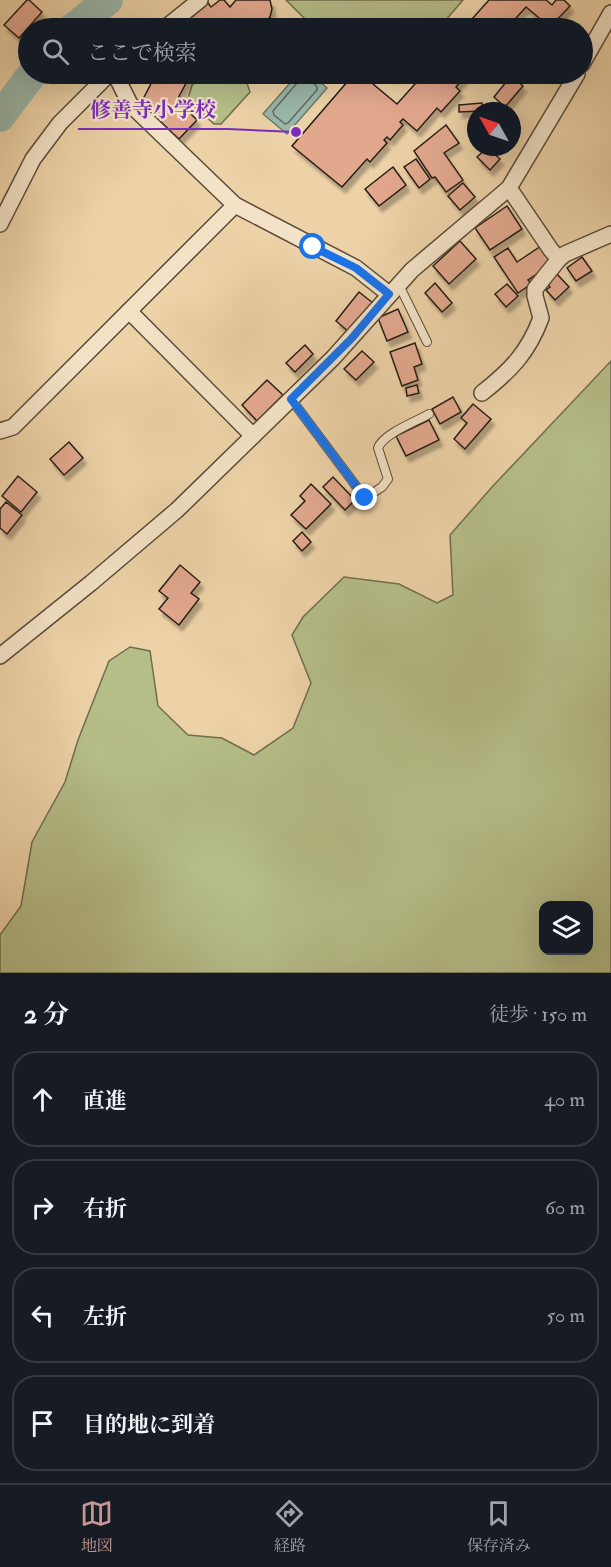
<!DOCTYPE html>
<html lang="ja">
<meta charset="utf-8">
<style>
body{margin:0;font-family:"IM FELL Double Pica","Noto Serif JP",serif;background:#242831;color:#f1f3f6}
.controls{position:absolute;right:18px;bottom:18px;display:grid;overflow:hidden;border-radius:12px;box-shadow:0 6px 24px #0002}
.controls button{width:54px;height:54px;display:grid;place-items:center;padding:0;border:0;border-bottom:2px solid #363941;background:#171b24;color:#f1f3f6;font:30px sans-serif}
.compass{position:absolute;left:467px;top:102px;width:54px;height:54px;border-radius:50%;background:#171b24;box-shadow:0 6px 24px #0002;rotate:310deg}
.stop{position:absolute;width:18px;height:18px;margin:-14px;border:4px solid #1a73e8;border-radius:50%;background:#fff}
.stop.end{background:#1a73e8;border-color:#fff;box-shadow:0 2px 6px #0008}
.list{margin:0;padding:0;list-style:none}
h2{display:flex;justify-content:space-between;align-items:center;height:78px;margin:0;padding:0 24px;font-size:26px}
h2 small{font-size:20px;font-weight:400;color:#9ea1a6}
.list li{display:grid;grid-template-columns:39px 1fr auto;gap:18px;align-items:center;box-sizing:border-box;height:96px;margin:0 12px 12px;padding:0 12px;border:2px solid #363941;border-radius:24px}
.list b{display:block;font-size:22px;white-space:nowrap}
.list em{font-size:20px;font-style:normal;color:#9ea1a6}
.icon{flex:none;width:33px;height:33px;fill:none;stroke:currentColor;stroke-width:2;stroke-linecap:round;stroke-linejoin:round}
.map{position:relative;flex:none;width:611px;height:973px;overflow:hidden}
.search{position:absolute;background:#171b24;box-shadow:0 6px 24px #0002;left:18px;right:18px;top:18px;height:66px;display:flex;align-items:center;gap:15px;box-sizing:border-box;padding:0 21px;border-radius:33px;color:#9ea1a6;font-size:22px}
.sheet{height:510px;background:#171b24}
nav{display:flex;justify-content:space-around;align-items:center;box-sizing:border-box;height:84px;border-top:2px solid #363941;background:#171b24;font-size:16px;color:#9ea1a6}
nav a{display:grid;justify-items:center;gap:3px}
nav .on{color:#c59692}
.map>svg:first-child{display:block}
.green{fill:#b5bd89;stroke:#6e6e50;stroke-width:1.5;fill-rule:evenodd}
.water{fill:#99b7a9;stroke:#6c7a6e;stroke-width:1.5}
.lines{fill:none;stroke-linecap:round;stroke-linejoin:round}
.shore{stroke:#606a60;stroke-width:1.5}
.river{stroke:#99b7a9;stroke-width:30}
.building{fill:#e2a88e;stroke:#281e16;stroke-width:1.5;filter:url(#shadow)}
.service-casing{stroke:#594b3a;stroke-width:10}
.minor-casing{stroke:#594b3a;stroke-width:18}
.service{stroke:#f3e2c6;stroke-width:8}
.minor{stroke:#f3e2c6;stroke-width:15}
.route{stroke:#1a73e8;stroke-width:8}
.leader{fill:none;stroke:#7b2cbf;stroke-width:2}
.callout-dot{fill:#7b2cbf;stroke:#f3e2c6;stroke-width:2}
.callout-label{font-size:21px;text-anchor:middle;font-weight:bold;fill:#7b2cbf;stroke:#f3e2c6;stroke-width:4.5;stroke-linejoin:round;paint-order:stroke}
</style>
<div class="map">
<svg width="611" height="973" viewBox="0 0 611 973">
<defs>
<filter id="shadow"><feDropShadow dx="3.5" dy="6" stdDeviation="1.5" flood-color="#0004"/></filter>
</defs>
<rect width="100%" height="100%" fill="#edd2a7"/>
<filter id="stains"><feTurbulence type="fractalNoise" baseFrequency=".00333" numOctaves="4"/><feColorMatrix values="0 0 0 0 .2 0 0 0 0 .09 0 0 0 0 .02 0 0 0 .5 -.17"/></filter>
<radialGradient id="worn" r=".72"><stop offset=".6" stop-color="#630" stop-opacity="0"/><stop offset="1" stop-color="#630" stop-opacity=".3"/></radialGradient>
<g class="green">
<polygon points="286,0 463,0 439,28 314,28"/>
<polygon points="201,74 248,74 246,80 250,92 221,124 214,124 193,105 188,98 192,85"/>
<path d="M611,361v612h-611v-38l21,-29 11,-64 33,-60 13,-42 31,-79 21,-14 20,4 8,55 30,29 34,3 32,17 39,-27 18,-45 -19,-48 11,-18 41,-40 55,7 38,19 16,-8 -3,-60 42,-48zM544,906h44v45h-44z"/>
</g>
<polygon class="water" points="298,74 311,74 327,88 287,134 263,114"/>
<g class="lines">
<polygon class="shore" points="306,75 317,87 317,90 288,123 285,124 274,115 273,111 303,76"/>
<g class="river">
<polyline points="73,28 108,0"/>
<polyline points="0,117 32,74"/>
</g>
</g>
<g class="building">
<polygon points="27,0 29,0 42,12 19,38 4,25"/>
<polygon points="220,0 224,0 230,7 236,0 270,0 272,9 270,17 263,24 256,27 179,28 208,3 211,7"/>
<polygon points="489,0 546,0 552,5 556,0 564,0 570,6 550,27 526,7 507,28 447,28 455,20 464,28"/>
<polygon points="156,74 191,74 177,100 197,120 179,139 141,103"/>
<polygon points="354,74 361,74 397,104 424,74 467,74 456,87 460,91 441,112 437,108 417,131 403,119 400,122 403,125 390,140 387,137 384,140 387,143 370,162 367,159 342,187 292,146"/>
<polygon points="511,76 523,86 505,107 494,97"/>
<polygon points="482,103 483,111 459,112 459,105"/>
<polygon points="446,125 459,143 444,153 463,180 446,192 435,177 432,178 414,151"/>
<polygon points="488,147 495,151 493,153 500,159 490,170 477,157"/>
<polygon points="416,159 430,179 419,188 404,167"/>
<polygon points="393,167 406,185 379,206 365,189"/>
<polygon points="463,183 475,197 460,210 448,196"/>
<polygon points="507,206 522,229 490,250 475,228"/>
<polygon points="460,241 476,259 449,284 433,266"/>
<polygon points="541,246 552,264 528,280 531,284 518,293 494,257 508,248 517,262"/>
<polygon points="582,257 592,271 576,281 567,268"/>
<polygon points="557,274 569,287 555,300 546,290 550,287 547,283"/>
<polygon points="435,283 452,303 442,312 425,293"/>
<polygon points="507,284 518,296 506,307 495,294"/>
<polygon points="359,292 373,303 349,332 336,321"/>
<polygon points="398,309 408,332 387,341 378,318"/>
<polygon points="415,343 422,364 414,367 418,380 402,386 390,352"/>
<polygon points="305,345 313,354 295,372 286,363"/>
<polygon points="362,351 374,362 356,380 344,369"/>
<polygon points="267,380 283,395 257,421 242,405"/>
<polygon points="417,385 419,393 407,396 406,388"/>
<polygon points="453,397 461,412 440,424 432,409"/>
<polygon points="473,404 491,419 465,449 454,439 467,423 461,418"/>
<polygon points="429,420 439,440 406,456 396,436"/>
<polygon points="69,442 83,458 64,475 50,459"/>
<polygon points="18,476 37,492 21,512 2,496"/>
<polygon points="333,477 355,500 345,510 323,487"/>
<polygon points="311,484 331,504 306,529 291,515 305,501 300,496"/>
<polygon points="6,502 22,515 7,534 0,528 0,509"/>
<polygon points="302,532 311,542 302,551 293,541"/>
<polygon points="180,565 200,582 191,593 199,599 179,625 159,609 168,598 159,591"/>
</g>
<g class="lines">
<defs>
<g id="service">
<polyline points="399,285 427,342"/>
<path d="M291,399l74,99 17,-11 6,-8 -10,-31c5,-14 37,-26 51,-34"/>
</g>
<g id="minor">
<polyline points="165,28 200,0"/>
<polyline points="582,64 611,13"/>
<polyline points="115,74 130,104 235,205 356,268 389,294"/>
<polyline points="509,188 551,250 559,259 565,254 611,234"/>
<polyline points="0,224 33,159 60,123 109,74"/>
<polyline points="129,311 253,436"/>
<path d="M482,393c28,-22 46,-40 59,-75l-6,-22v-7l24,-30"/>
<polyline points="0,431 13,427 235,205"/>
<polyline points="0,656 91,583 177,510 333,358 412,270 509,188 577,74"/>
</g>
</defs>
<use href="#service" class="service-casing"/>
<use href="#minor" class="minor-casing"/>
<use href="#service" class="service"/>
<use href="#minor" class="minor"/>
</g>
<g class="lines">
<polyline class="route" points="313,247 356,268 389,294 352,338 291,399 365,498"/>
</g>
<path class="leader" d="M296 132L228 129H78"/>
<circle class="callout-dot" cx="296" cy="132" r="6"/>
<g class="callout-label">
<text x="153" y="117">修善寺小学校</text>
</g>
<rect width="100%" height="100%" filter="url(#stains)"/>
<rect width="100%" height="100%" fill="url(#worn)"/>
</svg>
<div class="controls">
<button><svg class="icon" aria-label="layers" viewBox="0 0 24 24"><path d="M12 4l9 5-9 5-9-5zM3 14l9 5 9-5"/></svg></button>
</div>
<svg class="compass" viewBox="-18 -18 36 36"><path d="M0-13l5 13h-10z" fill="#e53935"/><path d="M0 13l5-13h-10z" fill="#9ea1a6"/></svg>
<div class="stop" style="left:313px;top:247px"></div>
<div class="stop end" style="left:365px;top:498px"></div>
<div class="search"><svg class="icon" aria-label="search" viewBox="0 0 24 24"><circle cx="10" cy="10" r="6"/><path d="M15 15l6 6"/></svg>ここで検索</div>
</div>
<section class="sheet">
<h2>2 分<small>徒歩 · 150 m</small></h2>
<ul class="list">
<li><svg class="icon" aria-label="ahead" viewBox="0 0 24 24"><path d="M12 20V5M6 11l6-6 6 6"/></svg><div><b>直進</b></div><em>40 m</em></li>
<li><svg class="icon" aria-label="right" viewBox="0 0 24 24"><path d="M7 20v-9h11M14 6l5 5-5 5"/></svg><div><b>右折</b></div><em>60 m</em></li>
<li><svg class="icon" aria-label="left" viewBox="0 0 24 24"><path d="M17 20v-9H6M10 6l-5 5 5 5"/></svg><div><b>左折</b></div><em>50 m</em></li>
<li><svg class="icon" aria-label="arrive" viewBox="0 0 24 24"><path d="M6 21V4h12l-3 4 3 4H6"/></svg><div><b>目的地に到着</b></div></li>
</ul>
</section>
<nav>
<a class="on"><svg class="icon" aria-label="map" viewBox="0 0 24 24"><path d="M3 6l6-2 6 2 6-2v14l-6 2-6-2-6 2zM9 4v14M15 6v14"/></svg>地図</a>
<a><svg class="icon" aria-label="directions" viewBox="0 0 24 24"><path d="M12 3l9 9-9 9-9-9zM9 14v-3h6M13 9l2 2-2 2"/></svg>経路</a>
<a><svg class="icon" aria-label="saved" viewBox="0 0 24 24"><path d="M7 4h10v16l-5-4-5 4z"/></svg>保存済み</a>
</nav>
